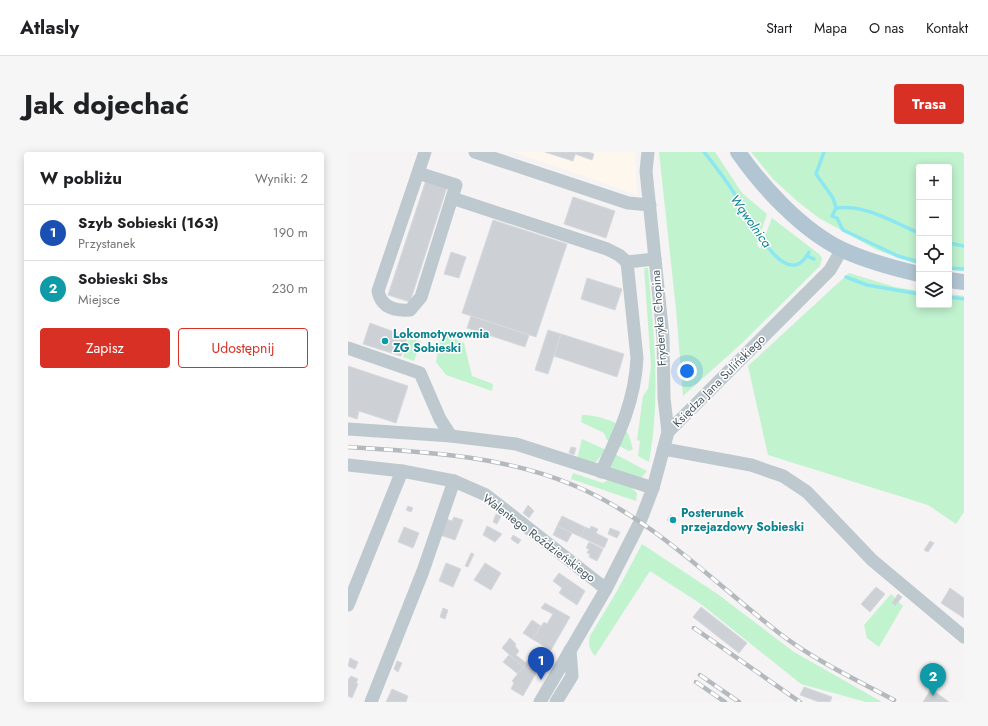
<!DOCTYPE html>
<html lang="pl">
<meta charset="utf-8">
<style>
body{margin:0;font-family:Jost,sans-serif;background:#f6f6f6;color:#202124}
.controls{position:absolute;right:12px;top:12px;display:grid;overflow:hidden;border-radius:4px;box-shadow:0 2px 10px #0003}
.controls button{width:36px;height:36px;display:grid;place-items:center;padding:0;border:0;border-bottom:1px solid #e0e0e0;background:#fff;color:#202124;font:20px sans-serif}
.you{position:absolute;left:339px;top:219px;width:14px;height:14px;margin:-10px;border:3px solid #fff;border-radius:50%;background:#1a73e8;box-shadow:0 0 0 6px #1a73e833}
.badge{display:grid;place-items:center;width:26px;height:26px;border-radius:50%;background:#d93025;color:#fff;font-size:13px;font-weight:700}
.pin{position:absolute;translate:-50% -33px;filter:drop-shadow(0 1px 2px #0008)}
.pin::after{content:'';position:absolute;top:21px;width:14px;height:12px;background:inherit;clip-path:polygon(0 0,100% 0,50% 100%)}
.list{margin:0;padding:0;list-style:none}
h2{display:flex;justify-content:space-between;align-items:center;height:52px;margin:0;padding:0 16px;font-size:17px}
h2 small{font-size:13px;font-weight:400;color:#757577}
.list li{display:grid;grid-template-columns:26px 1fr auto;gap:12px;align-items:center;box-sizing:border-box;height:56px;padding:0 16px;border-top:1px solid #e0e0e0}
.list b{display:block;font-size:15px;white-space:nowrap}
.list p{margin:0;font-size:13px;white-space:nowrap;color:#757577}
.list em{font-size:13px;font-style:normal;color:#757577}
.actions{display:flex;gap:8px;padding:12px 16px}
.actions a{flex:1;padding:9px 0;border:1px solid #d93025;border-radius:4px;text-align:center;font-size:14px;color:#d93025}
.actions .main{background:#d93025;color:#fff}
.icon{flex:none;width:22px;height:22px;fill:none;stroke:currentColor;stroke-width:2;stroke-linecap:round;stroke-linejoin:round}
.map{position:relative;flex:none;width:616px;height:550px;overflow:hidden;border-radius:4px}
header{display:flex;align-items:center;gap:24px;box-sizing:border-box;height:56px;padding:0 20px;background:#fff;border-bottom:1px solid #e0e0e0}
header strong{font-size:19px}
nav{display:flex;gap:22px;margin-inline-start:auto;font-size:14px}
.intro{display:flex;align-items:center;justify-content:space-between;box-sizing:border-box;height:96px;padding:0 24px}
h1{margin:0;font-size:28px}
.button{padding:10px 18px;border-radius:4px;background:#d93025;color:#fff;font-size:14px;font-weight:700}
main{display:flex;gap:24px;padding:0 24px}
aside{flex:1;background:#fff;border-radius:4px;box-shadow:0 2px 10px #0003}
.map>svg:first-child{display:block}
.commercial{fill:#fdf7ee}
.green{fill:#c1f3cf}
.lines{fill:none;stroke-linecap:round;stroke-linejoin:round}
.stream{stroke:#8ce7f1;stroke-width:3.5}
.building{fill:#cdd0d5;stroke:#d6d9de}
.minor{stroke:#bdc9cf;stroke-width:13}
.major{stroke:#b2c5d2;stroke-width:16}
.rail-casing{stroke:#b4b9bd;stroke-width:4.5}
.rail{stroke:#fff;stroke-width:3;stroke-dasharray:9;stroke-linecap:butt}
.culture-dot{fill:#0f9aa8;stroke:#fff;stroke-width:1.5}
.labels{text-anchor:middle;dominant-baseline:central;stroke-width:3;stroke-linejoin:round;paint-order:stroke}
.street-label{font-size:12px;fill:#495862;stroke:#fff}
.culture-label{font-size:12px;font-weight:bold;fill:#0d838f;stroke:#fff;text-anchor:start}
.water-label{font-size:13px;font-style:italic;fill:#08818e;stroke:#fff}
</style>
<header>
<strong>Atlasly</strong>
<nav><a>Start</a><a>Mapa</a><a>O nas</a><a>Kontakt</a></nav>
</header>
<div class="intro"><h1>Jak dojechać</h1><a class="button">Trasa</a></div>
<main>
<aside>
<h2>W pobliżu<small>Wyniki: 2</small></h2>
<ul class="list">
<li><span class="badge" style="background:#1a4fb4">1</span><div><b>Szyb Sobieski (163)</b><p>Przystanek</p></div><em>190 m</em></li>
<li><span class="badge" style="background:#0f9aa8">2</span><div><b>Sobieski Sbs</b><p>Miejsce</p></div><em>230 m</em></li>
</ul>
<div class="actions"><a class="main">Zapisz</a><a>Udostępnij</a></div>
</aside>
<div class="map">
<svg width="616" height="550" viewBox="0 0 616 550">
<rect width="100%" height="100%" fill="#f5f3f3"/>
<polygon class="commercial" points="165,0 287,0 289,43 238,25"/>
<g class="green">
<polygon points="311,0 367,0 394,41 419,62 409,92 412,97 424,66 471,102 474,106 472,114 393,192 335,244 328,157"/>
<polygon points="403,0 616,0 616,119 601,118 601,15 571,15 571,113 529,98 471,66 449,49 426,28"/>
<path d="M296,116h4c6,65 13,130 1,194l-11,-6 2,-15 -3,-1 6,-44 5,-7 3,-23z"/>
<polygon points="501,121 547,135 571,139 571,153 601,153 601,142 616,144 616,360 608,372 580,353 420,303 400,214"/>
<polygon points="93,183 101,184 116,191 124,224 145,232 144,239 98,223 88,210"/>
<polygon points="61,186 73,190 66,209 55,205"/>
<path d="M234,263c13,0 35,5 44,16 4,4 5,13 7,18l-4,2 -22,-11 -3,-7 -23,-11z"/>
<polygon points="234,287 258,298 246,312 229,307"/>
<polygon points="265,301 299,319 294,325 287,325 264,318 262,315"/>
<polygon points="225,321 255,331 260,328 283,335 289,341 288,349 223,327"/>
<path d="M294,392l77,51 75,57 88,50h-16l-65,-18 -100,-80 -51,-33 -55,85c-6,-7 -7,-11 -5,-20l27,-45z"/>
<polygon points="543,442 555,454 531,495 519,486 516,473"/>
</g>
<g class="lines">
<g class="stream">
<path d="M356,0c12,15 24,31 34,47 10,15 48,98 71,53"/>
<polyline points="476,0 468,22 485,46 488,56"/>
<path d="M571,81c-26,-11 -54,-29 -83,-25l-4,8 5,2 6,12 55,26 21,6"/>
<polyline points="601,91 616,94"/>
<polyline points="459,104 466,107"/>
<polyline points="601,116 616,117"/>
<polyline points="498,125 519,133 571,142"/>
<polyline points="601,145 616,147"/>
</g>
</g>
<g class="building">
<polygon points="197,0 228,0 225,9"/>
<polygon points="228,0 240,0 246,2 244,8 227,2"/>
<polygon points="78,28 99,35 62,150 40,143"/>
<polygon points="225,45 267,59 258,86 216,72"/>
<polygon points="145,68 219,92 188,185 114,161"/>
<polygon points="103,100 118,105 111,126 96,122"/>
<polygon points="239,126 274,137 267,158 233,147"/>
<polygon points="123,164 181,183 177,195 119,176"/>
<polygon points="22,171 60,185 53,204 15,192"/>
<polygon points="200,178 213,182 200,222 187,218"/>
<polygon points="213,182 276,202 269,225 206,204"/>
<polygon points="0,214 60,234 48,271 11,259 9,267 0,264"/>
<polygon points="223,295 228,296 226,303 221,301"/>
<polygon points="180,353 186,359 181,366 175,361"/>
<polygon points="60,354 65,356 63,360 58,358"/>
<polygon points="148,362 153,364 149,372 145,370"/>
<polygon points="323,363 330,368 326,373 319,368"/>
<polygon points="214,364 237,375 233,385 209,374"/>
<polygon points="106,365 115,368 107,388 92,383 98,367 104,369"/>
<polygon points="139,374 154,382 147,390 135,383"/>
<polygon points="209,374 224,381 219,390 205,383"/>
<polygon points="243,374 250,377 248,381 260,387 256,396 233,385 237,375 242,377"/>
<polygon points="56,375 71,381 65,396 50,390"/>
<polygon points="262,376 272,380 269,386 260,382"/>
<polygon points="165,383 173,388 170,392 163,387"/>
<polygon points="582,389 586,391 580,400 576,398"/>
<polygon points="241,390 255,397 249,409 241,405 242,402 239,401 241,397 238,396"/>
<polygon points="123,401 126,402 120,415 117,414"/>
<polygon points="98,411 113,417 105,435 91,429"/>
<polygon points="137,411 153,421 143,438 126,428"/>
<polygon points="211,421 237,439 229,453 211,441 214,436 205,429"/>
<polygon points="528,435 537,442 522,460 513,452"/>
<polygon points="602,436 616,446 616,466 593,451"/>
<polygon points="550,442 554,445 547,454 544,451"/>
<polygon points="197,451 222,465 203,498 184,487 196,470 199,472 205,462 193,456"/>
<polygon points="353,455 399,491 391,501 345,465"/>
<polygon points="95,456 100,458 97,467 92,465"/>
<polygon points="184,468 193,474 184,487 175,481"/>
<polygon points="162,486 168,492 167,494 171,499 168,503 178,511 175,515 154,496"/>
<polygon points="161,503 175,515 170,522 155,510"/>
<polygon points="183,503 195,510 187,523 175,515"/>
<polygon points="2,506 10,510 7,517 0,514"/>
<polygon points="49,509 54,511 50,520 46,517"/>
<polygon points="175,515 187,523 175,544 163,537 166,531 164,529"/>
<polygon points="3,524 10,527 8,531 10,532 4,546 0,544 0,528"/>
<polygon points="456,535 484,545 482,550 471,550 452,543"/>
<polygon points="44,537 60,544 58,550 38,550"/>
<polygon points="583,537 601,550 575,550"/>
</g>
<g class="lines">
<g class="minor">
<polyline points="127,0 280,51 302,53"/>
<polyline points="300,0 298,19 315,185 316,246 320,280"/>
<path d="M70,21l38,12 -35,112 -11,13c-16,1 -29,-3 -32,-19l47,-139"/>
<polyline points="104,46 259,97 271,103 279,110"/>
<polyline points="0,196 72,221 92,267 103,284"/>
<polyline points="0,277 103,284 168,292 305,336"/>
<polyline points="316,297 403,313 435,324 459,340 524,408 616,485"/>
<polyline points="0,313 54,319 106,329 138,343 258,437"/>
<path d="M253,320c18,-38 34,-71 36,-114l-10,-96 28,-3"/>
<polyline points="0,453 54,319"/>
<polyline points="23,550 75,419 106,329"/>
<polyline points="192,550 258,437 292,370 305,336 320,280 482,118 494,97"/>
<polyline points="208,550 224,524 222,498"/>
</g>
<g class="major">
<path d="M390,0c25,36 65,79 105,98 24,11 50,18 76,24"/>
<polyline points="601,128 616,130"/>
</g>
<defs>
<g id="rail">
<path d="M0,295c76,5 153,8 225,38 79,33 139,96 206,148 35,27 76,46 115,67"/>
<polyline points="346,476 452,550"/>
<polyline points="352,523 391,550"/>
<polyline points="348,530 377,550"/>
</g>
</defs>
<use href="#rail" class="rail-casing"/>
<use href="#rail" class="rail"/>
</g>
<g class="culture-dot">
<circle cx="37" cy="189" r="4"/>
<circle cx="325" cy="368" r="4"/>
</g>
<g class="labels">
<g class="street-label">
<text transform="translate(311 166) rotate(-94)">Fryderyka Chopina</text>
<text transform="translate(371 229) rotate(-45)">Księdza Jana Sulińskiego</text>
<text transform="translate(191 386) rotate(37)">Walentego Roździeńskiego</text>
</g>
<g class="culture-label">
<text x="45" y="182">Lokomotywownia<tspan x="45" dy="14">ZG Sobieski</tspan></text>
<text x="333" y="361">Posterunek<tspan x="333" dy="14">przejazdowy Sobieski</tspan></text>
</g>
<g class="water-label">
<text transform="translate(403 69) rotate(55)">Wąwolnica</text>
</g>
</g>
</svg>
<div class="controls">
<button>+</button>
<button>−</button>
<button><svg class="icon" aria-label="locate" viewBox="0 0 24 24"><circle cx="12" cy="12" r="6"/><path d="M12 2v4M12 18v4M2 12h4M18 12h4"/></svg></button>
<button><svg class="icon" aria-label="layers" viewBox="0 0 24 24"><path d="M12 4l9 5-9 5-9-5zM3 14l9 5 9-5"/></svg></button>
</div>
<div class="you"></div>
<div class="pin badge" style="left:193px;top:528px;background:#1a4fb4">1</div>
<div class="pin badge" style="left:585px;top:544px;background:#0f9aa8">2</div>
</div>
</main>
